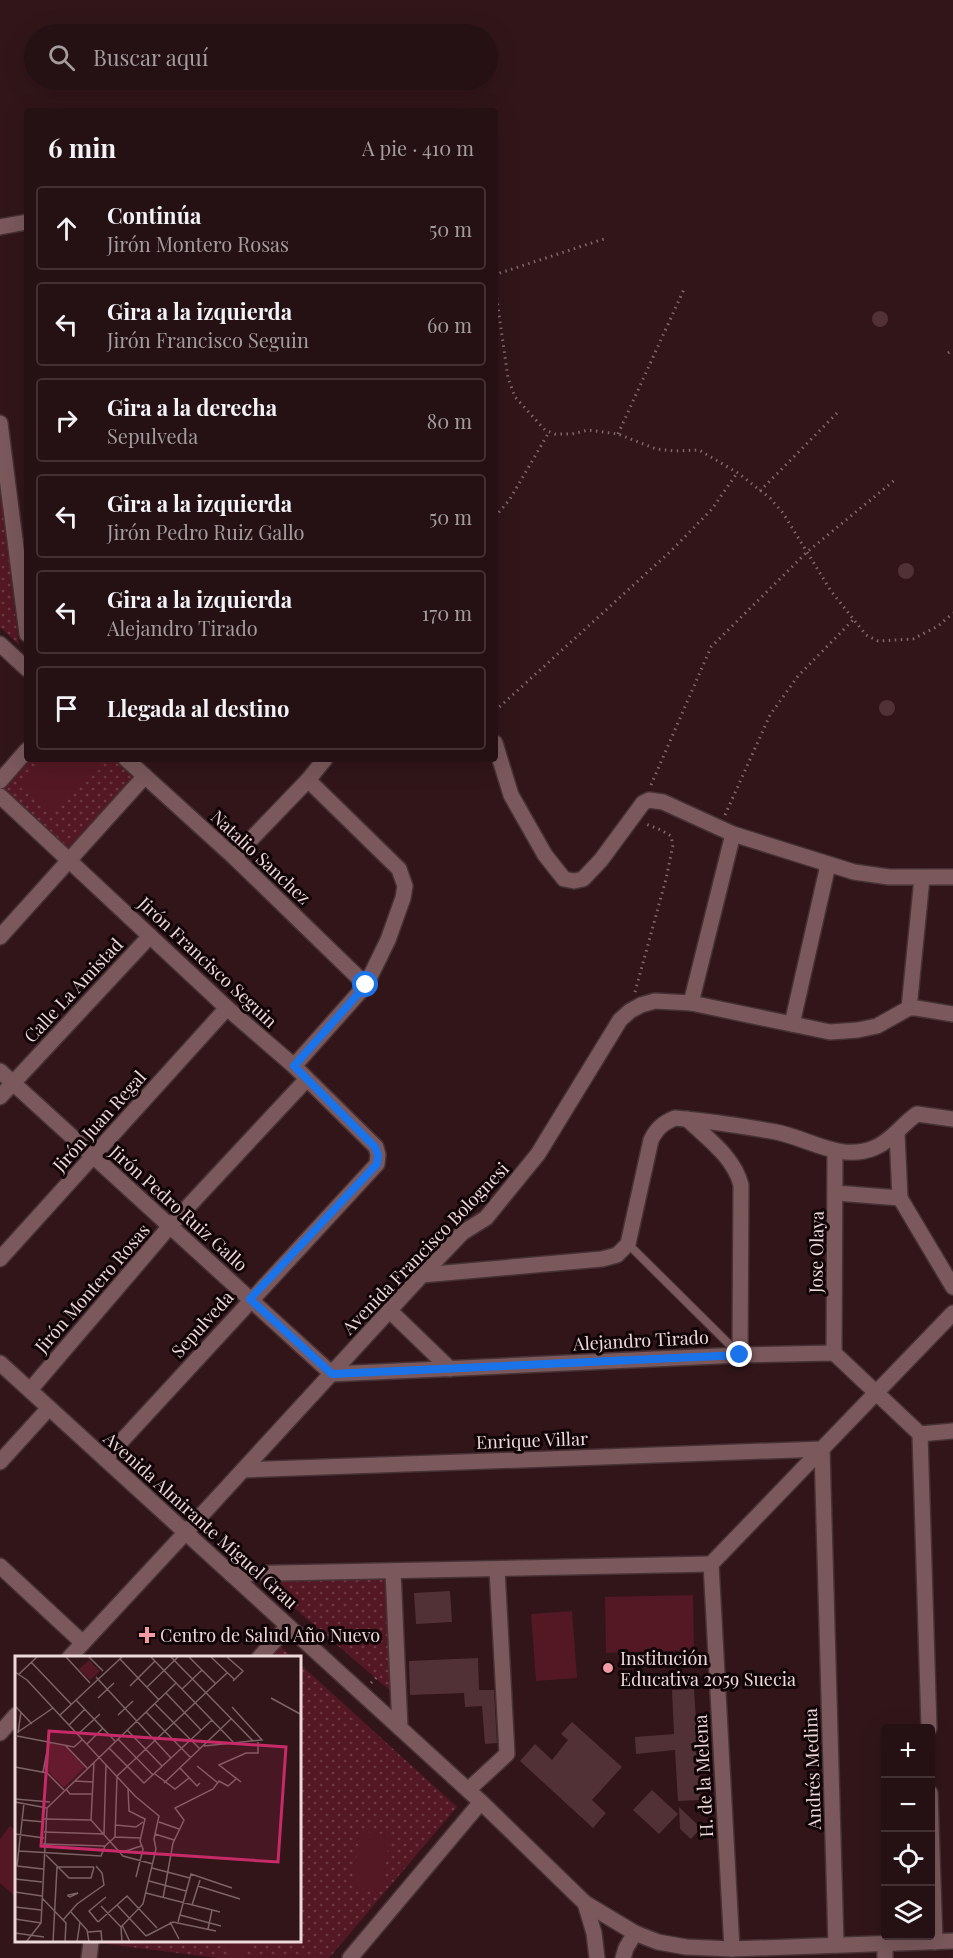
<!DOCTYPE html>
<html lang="es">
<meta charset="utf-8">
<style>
body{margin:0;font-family:"Playfair Display",serif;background:#311e21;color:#f1f3f6}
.controls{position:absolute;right:18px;bottom:18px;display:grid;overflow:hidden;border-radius:6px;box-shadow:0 6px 24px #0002}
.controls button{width:54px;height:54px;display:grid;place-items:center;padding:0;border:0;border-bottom:2px solid #423033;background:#251013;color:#f1f3f6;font:30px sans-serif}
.stop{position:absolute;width:18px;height:18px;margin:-14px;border:4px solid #1a73e8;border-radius:50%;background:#fff}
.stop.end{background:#1a73e8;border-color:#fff;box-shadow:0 2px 6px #0008}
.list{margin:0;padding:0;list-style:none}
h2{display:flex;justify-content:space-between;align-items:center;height:78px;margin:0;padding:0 24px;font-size:26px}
h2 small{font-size:20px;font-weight:400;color:#a39da0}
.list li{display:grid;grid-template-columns:39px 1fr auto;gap:18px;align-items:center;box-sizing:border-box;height:84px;margin:0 12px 12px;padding:0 12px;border:2px solid #423033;border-radius:6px}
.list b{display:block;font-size:22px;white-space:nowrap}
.list p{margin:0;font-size:20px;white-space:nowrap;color:#a39da0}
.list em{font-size:20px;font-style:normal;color:#a39da0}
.icon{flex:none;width:33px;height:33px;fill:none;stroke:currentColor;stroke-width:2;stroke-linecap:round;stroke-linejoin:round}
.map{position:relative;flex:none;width:953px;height:1958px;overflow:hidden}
.search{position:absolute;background:#251013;box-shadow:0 6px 24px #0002;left:24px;top:24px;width:474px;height:66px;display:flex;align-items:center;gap:15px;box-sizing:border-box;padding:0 21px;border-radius:33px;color:#a39da0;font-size:22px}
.panel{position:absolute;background:#251013;box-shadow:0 6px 24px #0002;left:24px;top:108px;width:474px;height:654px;border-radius:6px}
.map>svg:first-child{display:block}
.park{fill:url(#park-dots)}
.pitch{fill:#541824}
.building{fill:#513135}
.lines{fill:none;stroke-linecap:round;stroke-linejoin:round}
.service-casing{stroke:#463134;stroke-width:10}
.minor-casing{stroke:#463134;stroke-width:18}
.tertiary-casing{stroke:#463134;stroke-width:18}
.path{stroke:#80676a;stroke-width:3;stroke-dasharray:1.5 4.5;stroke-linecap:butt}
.service{stroke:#7a585b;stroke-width:8}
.minor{stroke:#7a585b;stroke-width:15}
.tertiary{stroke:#7a585b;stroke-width:15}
.route{stroke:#1a73e8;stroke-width:8}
.poi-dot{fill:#f49aa5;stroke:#110507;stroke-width:2}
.labels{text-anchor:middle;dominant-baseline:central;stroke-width:6;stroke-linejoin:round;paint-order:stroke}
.street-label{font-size:18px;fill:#edd8da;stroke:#110507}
.poi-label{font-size:18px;fill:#edd8da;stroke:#110507;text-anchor:start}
.inset-road{fill:none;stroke:#7c6366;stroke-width:1.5}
.view{fill:#c62b68;fill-opacity:0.15;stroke:#c62b68;stroke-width:3}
.inset-edge{fill:none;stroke:#edd8da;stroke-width:3}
</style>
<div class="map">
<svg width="953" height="1958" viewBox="0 0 953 1958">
<defs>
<pattern id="park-dots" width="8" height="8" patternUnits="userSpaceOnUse" patternTransform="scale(1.5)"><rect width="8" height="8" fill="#541824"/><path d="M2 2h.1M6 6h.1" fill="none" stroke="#6d3943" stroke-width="1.8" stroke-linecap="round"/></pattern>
</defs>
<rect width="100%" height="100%" fill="#311519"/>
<g class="park">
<polygon points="0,489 19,645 0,627"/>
<polygon points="31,759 115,759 134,777 68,848 4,788"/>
<polygon points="386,1577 394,1694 263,1581"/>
<polygon points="279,1645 293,1658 268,1658"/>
<polygon points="300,1664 457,1807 329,1958 217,1958 99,1943 100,1942 300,1942"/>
</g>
<g class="pitch">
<polygon points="45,759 98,759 99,761 51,815 20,787"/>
<polygon points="693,1595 694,1650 606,1653 605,1597"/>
<polygon points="572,1611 577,1678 536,1681 531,1614"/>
<polygon points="10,1826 16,1831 16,1897 0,1883 0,1839"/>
<polygon points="360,1831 390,1835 382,1891 352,1887"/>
<polygon points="220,1942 251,1942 238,1957"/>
</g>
<g class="building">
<circle cx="880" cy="319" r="8"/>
<circle cx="906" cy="571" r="8"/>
<circle cx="887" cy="708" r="8"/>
<polygon points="450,1591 452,1622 416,1624 414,1593"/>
<polygon points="478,1658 479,1690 494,1690 497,1743 485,1744 482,1706 465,1707 464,1693 410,1695 409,1661"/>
<polygon points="694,1689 701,1800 678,1801 675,1750 636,1754 635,1737 674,1734 672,1690"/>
<polygon points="572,1722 622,1767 592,1800 606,1813 593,1828 520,1761 535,1744 552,1760 568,1740 561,1734"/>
<polygon points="652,1790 678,1814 659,1834 633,1810"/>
<polygon points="679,1807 701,1828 691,1839 680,1829"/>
</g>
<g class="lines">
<defs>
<polyline id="service" points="628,1244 739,1354"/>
<g id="minor">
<polyline points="0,227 27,222"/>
<polyline points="0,423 27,634"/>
<polyline points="0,644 27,669"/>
<polyline points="495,743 511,795 545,855 564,879 574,881 583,879 601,860 643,803 649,800 663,802 733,834 854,872 889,877 953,877"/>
<polyline points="126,759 234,857 366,985"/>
<polyline points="0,781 27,750"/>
<polyline points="0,796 227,1008 294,1066 376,1147 378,1155 377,1164 105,1459"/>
<polyline points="234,857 308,780 325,759"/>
<polyline points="0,937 145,776"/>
<polyline points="691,1003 733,834"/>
<polyline points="909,1008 922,878"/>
<polyline points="792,1024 828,865"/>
<polyline points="294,1066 366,985 388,940 403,898 405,886 399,869 308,780"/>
<polyline points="0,1071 332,1374"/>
<polyline points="0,1097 150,936"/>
<path d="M687,1119c20,19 47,38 54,66l-1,170"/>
<polyline points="897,1133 900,1198 953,1287"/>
<polyline points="836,1193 900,1198"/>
<polyline points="0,1259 227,1008"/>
<path d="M422,1275l180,-16 15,-4 11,-11 23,-104c6,-12 12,-17 24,-22 33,3 68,8 101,14 32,6 64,30 98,16 18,-7 28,-24 43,-34l36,5"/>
<polyline points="390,1311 450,1369"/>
<polyline points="834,1353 835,1151"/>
<polyline points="332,1374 740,1355 834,1353 920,1434"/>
<polyline points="30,1390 170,1226 307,1079"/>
<polyline points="920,1434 929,1728"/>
<polyline points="920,1434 953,1431"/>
<polyline points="0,1462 49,1408"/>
<polyline points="243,1470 822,1449 836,1945"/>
<polyline points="186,1532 422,1275 462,1233 486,1218 538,1154 620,1020 630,1011 641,1005 655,1001 691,1003 830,1032 858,1030 877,1026 909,1008 916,1008 953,1014"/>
<polyline points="711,1564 732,1949"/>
<polyline points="711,1564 953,1313"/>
<polyline points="0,1566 83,1643"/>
<polyline points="393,1571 400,1728"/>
<polyline points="231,1574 711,1564"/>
<polyline points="259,1658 288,1626"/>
<polyline points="468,1790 507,1754 497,1569"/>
<polyline points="930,1793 935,1942"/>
<polyline points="89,1958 91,1942"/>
<polyline points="350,1958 481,1802"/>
<polyline points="885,1958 885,1943"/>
</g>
<g id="tertiary">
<polyline points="0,1363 481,1802 585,1903 635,1933 658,1942 686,1947 732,1949 953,1941"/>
<polyline points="69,1658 186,1532"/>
<polyline points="0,1733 16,1715"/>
<polyline points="585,1903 594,1933 597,1958"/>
<polyline points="623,1958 626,1948 635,1933"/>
</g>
</defs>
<use href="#service" class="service-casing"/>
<use href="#minor" class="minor-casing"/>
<use href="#tertiary" class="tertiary-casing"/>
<g class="path">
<polyline points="495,277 500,273 607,238"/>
<polyline points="495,286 508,378 515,397 545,430 555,434 572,434 588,430 618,434 656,449 675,451 699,450 738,473 770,498 783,513 831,591 866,635 878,641 913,639 938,626 953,613"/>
<polyline points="948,353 953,350"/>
<polyline points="618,434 685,287"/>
<polyline points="760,491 840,410"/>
<polyline points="495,517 510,499 549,432"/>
<polyline points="495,711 672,550 712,509 737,473"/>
<polyline points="651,785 711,647 807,552 896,479"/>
<polyline points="725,815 770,715 798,676 853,620"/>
<polyline points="635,992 666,879 673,845 671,836 661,830 646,824"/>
<polyline points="371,1683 378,1676"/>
</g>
<use href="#service" class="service"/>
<use href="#minor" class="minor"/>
<use href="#tertiary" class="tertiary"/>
</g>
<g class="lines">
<polyline class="route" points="366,985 294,1066 375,1147 378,1155 377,1164 250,1299 332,1374 740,1355"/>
</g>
<g class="poi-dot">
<path d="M144 1626h6v6h6v6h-6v6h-6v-6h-6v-6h6z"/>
<circle cx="608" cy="1668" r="6"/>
</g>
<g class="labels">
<g class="street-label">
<text transform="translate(261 857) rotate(43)">Natalio Sanchez</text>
<text transform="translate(208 962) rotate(43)">Jirón Francisco Seguin</text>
<text transform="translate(73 990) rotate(-47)">Calle La Amistad</text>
<text transform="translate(99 1121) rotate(-48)">Jirón Juan Regal</text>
<text transform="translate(179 1208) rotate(42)">Jirón Pedro Ruiz Gallo</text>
<text transform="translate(425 1248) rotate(-46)">Avenida Francisco Bolognesi</text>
<text transform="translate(816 1252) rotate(-89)">Jose Olaya</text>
<text transform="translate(92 1288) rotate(-49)">Jirón Montero Rosas</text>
<text transform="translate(202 1324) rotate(-48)">Sepulveda</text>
<text transform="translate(641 1340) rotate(-3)">Alejandro Tirado</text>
<text transform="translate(532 1440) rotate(-2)">Enrique Villar</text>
<text transform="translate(201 1520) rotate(42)">Avenida Almirante Miguel Grau</text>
<text transform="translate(812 1769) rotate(-92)">Andrés Medina</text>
<text transform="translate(703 1776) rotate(-93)">H. de la Melena</text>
</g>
<g class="poi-label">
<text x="160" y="1635">Centro de Salud Año Nuevo</text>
<text x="620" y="1658">Institución<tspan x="620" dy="21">Educativa 2059 Suecia</tspan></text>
</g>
</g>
<g transform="translate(15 1656)">
<rect width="286" height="286" fill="#311519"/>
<path d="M74,4l11,11 -10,9 -11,-11zM35,87l15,3 20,21 -21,20 -19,-18z" fill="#541824"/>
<path class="inset-road" d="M51,1l24,26M74,1l14,14M136,1l84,87M156,1l82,84M174,1l27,27M196,1l23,22M212,1l16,14 -10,10M105,3l39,41M16,6l40,42M0,16l12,8 108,116 24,20 -5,23 2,10 -13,55 -22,23M4,18l18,-17M81,21l75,81M115,30l25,-25M132,31l31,-30M167,33l20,-19M151,37l35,37M83,42l16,-15M256,42l31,17M61,44l39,41M140,48l45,45M0,50l17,18M131,56l45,46M45,59l62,-58M103,59l15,-14M54,69l16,-16M112,74l35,36M3,76l35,-24M3,77l3,-21M63,78l22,-20M2,80l57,11 9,-8M103,83l35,36M72,88l16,-16M50,89l22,23M189,90l58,-6 -30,-33M94,92l35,35 68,-63M182,110l21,17M0,111l32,6 17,17M165,112l17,18 3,-3M28,116l6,-30M140,118l20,15 14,-11M102,120l110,-103M60,125l18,1M226,126l-22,-17 27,-12h12v-11M149,127l67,-64M113,132l1,23 16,8 -5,22 3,8 -7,28M51,133l4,5h22M0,143l35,3M0,146l32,6M29,163l47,1M8,164l21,2M76,164l32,36 30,8M76,164l3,-58M144,166l20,7M101,169l20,2 7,-5M29,176l60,2 2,-70M0,178l29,4M140,178l19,6M100,181l25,1M28,188l62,2M90,190l10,-9 2,-60M4,195l82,5 4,-10M105,197l21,-7M31,199l23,23h22l3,-11M2,210l7,-63M2,210l26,3M42,211h37M137,212l38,10M0,223l27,3M134,225l37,10M183,230l42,13M0,236l27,4M63,237l-8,4 -2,-1v-1zM131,237l74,19M27,242l24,25 -1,19M148,242l10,-55 11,-23 -9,-12 38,-19 6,-8 9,5 8,-7M102,249l29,31M177,249l8,-25M86,250l20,21 1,15M0,251l26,3M55,255l17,19 2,12M165,259l41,11M0,263l26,4M48,264l14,-16 27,-19 -2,-12 -6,-7M83,266l29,-26 30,32M83,266l-9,-11 17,-14M155,266l9,17M163,266l13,-48 41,14M107,269l8,17M193,273l4,-19M73,276l13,-1 1,11M0,277l29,4M131,280l27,-14 43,9M11,286l15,-19 6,-115 129,-125M38,286l4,-75M62,286l3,-20"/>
<path class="view" d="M34,75l237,16 -8,115 -237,-16z"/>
<rect width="286" height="286" class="inset-edge"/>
</g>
</svg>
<div class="controls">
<button>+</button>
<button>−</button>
<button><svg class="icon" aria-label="locate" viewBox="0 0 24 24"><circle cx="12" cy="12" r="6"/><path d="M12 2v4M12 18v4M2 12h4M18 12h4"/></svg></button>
<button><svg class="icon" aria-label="layers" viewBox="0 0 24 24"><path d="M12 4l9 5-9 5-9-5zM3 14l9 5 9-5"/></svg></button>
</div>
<div class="stop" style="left:366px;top:985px"></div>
<div class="stop end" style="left:740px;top:1355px"></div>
<div class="search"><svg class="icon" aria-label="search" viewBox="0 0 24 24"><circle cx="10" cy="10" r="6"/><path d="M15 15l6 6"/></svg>Buscar aquí</div>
<section class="panel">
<h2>6 min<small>A pie · 410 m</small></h2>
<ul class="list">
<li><svg class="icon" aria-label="ahead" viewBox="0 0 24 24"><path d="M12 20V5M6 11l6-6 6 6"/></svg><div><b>Continúa</b><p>Jirón Montero Rosas</p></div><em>50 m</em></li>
<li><svg class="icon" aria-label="left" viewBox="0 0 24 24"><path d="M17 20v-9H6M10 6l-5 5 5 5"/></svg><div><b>Gira a la izquierda</b><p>Jirón Francisco Seguin</p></div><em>60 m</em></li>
<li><svg class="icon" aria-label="right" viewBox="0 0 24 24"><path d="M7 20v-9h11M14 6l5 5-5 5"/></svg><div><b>Gira a la derecha</b><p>Sepulveda</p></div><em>80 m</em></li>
<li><svg class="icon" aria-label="left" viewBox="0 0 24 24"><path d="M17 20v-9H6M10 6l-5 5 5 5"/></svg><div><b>Gira a la izquierda</b><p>Jirón Pedro Ruiz Gallo</p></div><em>50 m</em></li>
<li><svg class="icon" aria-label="left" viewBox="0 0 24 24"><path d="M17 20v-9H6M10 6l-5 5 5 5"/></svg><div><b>Gira a la izquierda</b><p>Alejandro Tirado</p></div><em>170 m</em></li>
<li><svg class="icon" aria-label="arrive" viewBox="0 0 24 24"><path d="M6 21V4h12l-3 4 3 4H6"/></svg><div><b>Llegada al destino</b></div></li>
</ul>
</section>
</div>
